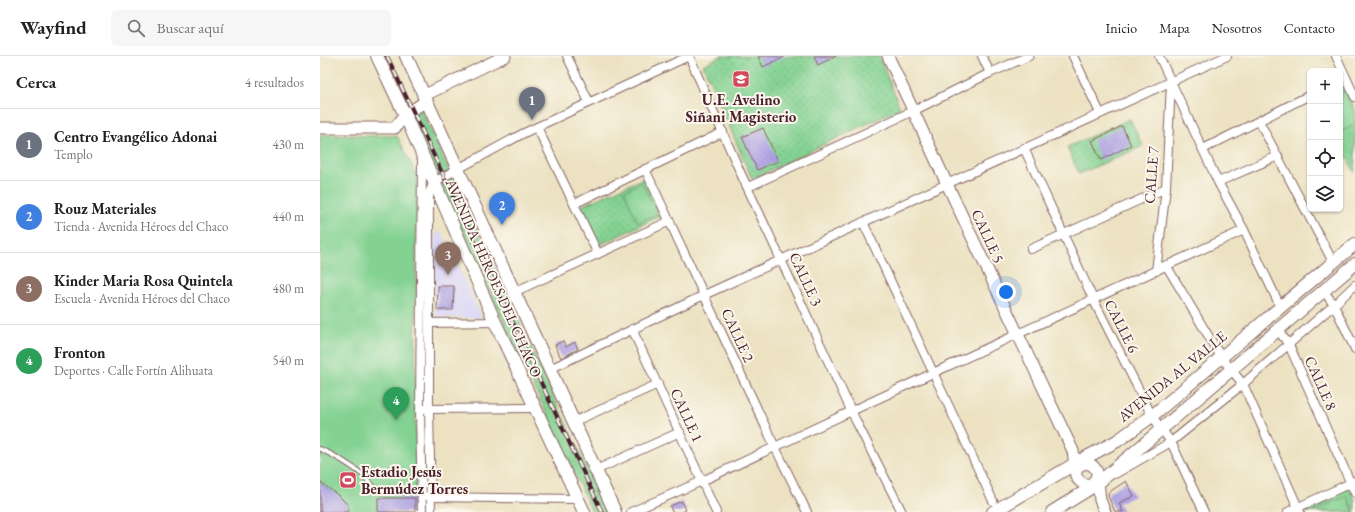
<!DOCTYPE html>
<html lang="es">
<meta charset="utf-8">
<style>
body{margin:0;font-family:"EB Garamond",serif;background:#f6f6f6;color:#222}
.controls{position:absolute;right:12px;top:12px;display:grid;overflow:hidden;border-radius:6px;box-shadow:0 1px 3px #0004}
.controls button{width:36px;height:36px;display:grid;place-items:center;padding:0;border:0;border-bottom:1px solid #e0e0e0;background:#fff;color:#222;font:20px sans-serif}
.you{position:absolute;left:686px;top:236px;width:14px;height:14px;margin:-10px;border:3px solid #fff;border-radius:50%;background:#1a73e8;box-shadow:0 0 0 6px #1a73e833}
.badge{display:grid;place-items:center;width:26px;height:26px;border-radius:50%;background:#db2777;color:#fff;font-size:13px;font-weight:700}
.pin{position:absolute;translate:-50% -33px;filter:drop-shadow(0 1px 2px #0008)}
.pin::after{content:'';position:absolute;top:21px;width:14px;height:12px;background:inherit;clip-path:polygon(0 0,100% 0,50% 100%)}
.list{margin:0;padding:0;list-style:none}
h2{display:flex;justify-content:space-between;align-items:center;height:52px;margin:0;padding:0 16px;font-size:17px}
h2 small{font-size:13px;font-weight:400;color:#767676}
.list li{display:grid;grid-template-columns:26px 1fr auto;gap:12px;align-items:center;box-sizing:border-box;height:72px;padding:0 16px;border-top:1px solid #e0e0e0}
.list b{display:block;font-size:15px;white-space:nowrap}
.list p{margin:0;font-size:13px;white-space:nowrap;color:#767676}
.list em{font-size:13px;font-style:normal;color:#767676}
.icon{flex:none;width:22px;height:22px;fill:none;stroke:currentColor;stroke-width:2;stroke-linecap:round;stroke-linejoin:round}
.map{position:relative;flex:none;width:1035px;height:456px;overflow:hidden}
header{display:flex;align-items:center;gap:24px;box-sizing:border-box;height:56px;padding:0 20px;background:#fff;border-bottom:1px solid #e0e0e0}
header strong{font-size:19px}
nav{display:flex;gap:22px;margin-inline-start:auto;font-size:14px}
.search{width:280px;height:36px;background:#f6f6f6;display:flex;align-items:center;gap:10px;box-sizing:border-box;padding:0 14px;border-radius:6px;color:#767676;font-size:15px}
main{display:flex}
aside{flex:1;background:#fff}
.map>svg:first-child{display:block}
.built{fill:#dad6f7}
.green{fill:url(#green-dots);stroke:#66785e}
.pitch{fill:#83d292;stroke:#66785e}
.building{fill:url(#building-back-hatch)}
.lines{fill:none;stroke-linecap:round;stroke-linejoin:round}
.service-casing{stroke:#836360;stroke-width:6}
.minor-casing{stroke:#836360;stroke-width:10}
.secondary-casing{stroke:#836360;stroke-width:13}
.primary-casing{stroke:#836360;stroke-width:14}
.service{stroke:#fff;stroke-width:4}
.minor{stroke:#fff;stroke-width:8}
.secondary{stroke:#fff;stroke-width:11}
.primary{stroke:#fff;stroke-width:12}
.rail-casing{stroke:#4a1f2b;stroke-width:4}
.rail{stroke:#fbf7ec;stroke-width:2.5;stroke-dasharray:8;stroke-linecap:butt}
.labels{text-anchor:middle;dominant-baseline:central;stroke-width:4;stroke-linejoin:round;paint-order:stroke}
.poi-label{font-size:15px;font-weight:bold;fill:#4a1f2b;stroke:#fbf7ec}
.street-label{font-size:15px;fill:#4a1f2b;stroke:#fbf7ec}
</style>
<header>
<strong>Wayfind</strong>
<div class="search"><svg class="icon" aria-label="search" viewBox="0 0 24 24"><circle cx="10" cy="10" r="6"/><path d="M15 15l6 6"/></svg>Buscar aquí</div>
<nav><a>Inicio</a><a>Mapa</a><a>Nosotros</a><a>Contacto</a></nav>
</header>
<main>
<aside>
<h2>Cerca<small>4 resultados</small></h2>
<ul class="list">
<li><span class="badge" style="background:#6b7280">1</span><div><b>Centro Evangélico Adonai</b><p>Templo</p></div><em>430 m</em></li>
<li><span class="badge" style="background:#3f7fe0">2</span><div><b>Rouz Materiales</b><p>Tienda · Avenida Héroes del Chaco</p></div><em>440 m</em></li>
<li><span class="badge" style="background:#8d6e63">3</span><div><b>Kinder Maria Rosa Quintela</b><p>Escuela · Avenida Héroes del Chaco</p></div><em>480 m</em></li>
<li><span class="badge" style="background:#2e9e5b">4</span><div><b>Fronton</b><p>Deportes · Calle Fortín Alihuata</p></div><em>540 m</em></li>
</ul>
</aside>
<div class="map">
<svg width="1035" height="456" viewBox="0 0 1035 456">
<defs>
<pattern id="green-dots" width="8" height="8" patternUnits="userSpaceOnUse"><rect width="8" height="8" fill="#83d292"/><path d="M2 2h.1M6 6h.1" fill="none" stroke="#73b47e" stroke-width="1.8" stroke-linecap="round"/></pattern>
<pattern id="building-back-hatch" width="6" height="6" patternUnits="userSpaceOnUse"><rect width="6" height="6" fill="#ac9fe7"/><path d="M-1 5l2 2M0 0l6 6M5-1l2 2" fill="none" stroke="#8e81bb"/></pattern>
</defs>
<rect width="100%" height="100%" fill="#fbf7ec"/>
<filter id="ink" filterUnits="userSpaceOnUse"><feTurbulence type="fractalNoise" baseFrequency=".025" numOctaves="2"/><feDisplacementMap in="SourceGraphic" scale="8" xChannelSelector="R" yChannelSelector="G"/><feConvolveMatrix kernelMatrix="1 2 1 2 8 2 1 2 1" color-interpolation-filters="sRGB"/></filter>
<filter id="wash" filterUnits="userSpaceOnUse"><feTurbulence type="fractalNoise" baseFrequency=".012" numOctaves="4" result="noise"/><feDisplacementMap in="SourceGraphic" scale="16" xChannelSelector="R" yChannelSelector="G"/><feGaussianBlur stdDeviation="0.9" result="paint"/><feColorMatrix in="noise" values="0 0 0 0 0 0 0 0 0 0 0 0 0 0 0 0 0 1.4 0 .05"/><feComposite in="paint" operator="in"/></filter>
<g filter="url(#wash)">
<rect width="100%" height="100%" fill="#ece2c2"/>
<polygon class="built" points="122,176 161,260 159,262 115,261 115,178"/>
<g class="green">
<polygon points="401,0 559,0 580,52 432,123 383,9"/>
<polygon points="1024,30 1035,54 1035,117 1020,88 1020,31"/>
<polygon points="101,53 287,456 272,456 90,63 89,59"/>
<polygon points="810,63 823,90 759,118 747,91"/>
<polygon points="322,123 326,124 341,156 340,160 282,188 278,188 262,151 263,149"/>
<polygon points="1029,430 1035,444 1035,456 983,456 981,452"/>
</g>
<g class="pitch">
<polygon points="1025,35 1035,54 1035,69 1022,75 1020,71 1020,38"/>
<polygon points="0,79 77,80 97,120 95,322 97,456 0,456"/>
<polygon points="322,126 337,158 318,167 304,135"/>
<polygon points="1027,440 1034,456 991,456"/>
</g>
<g id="blocks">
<g class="building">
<polygon points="438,0 466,0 443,11"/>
<polygon points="494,0 516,0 498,9"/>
<polygon points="802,70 811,89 781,104 772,85"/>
<polygon points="443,72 458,105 437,114 422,81"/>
<polygon points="118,230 134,230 133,254 117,254"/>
<polygon points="243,285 246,291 255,286 258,293 241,302 235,289"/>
<polygon points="806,425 814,440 799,447 803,456 795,456 788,440 789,436"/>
<polygon points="0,426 19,440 28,449 29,456 0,456"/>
<rect x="58" y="442" width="37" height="14"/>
<polygon points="362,445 366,454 360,456 352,456 350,450"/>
</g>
</g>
</g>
<g filter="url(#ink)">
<use href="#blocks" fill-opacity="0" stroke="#836360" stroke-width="1"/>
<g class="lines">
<defs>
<path id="service" d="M0,393c16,7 29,15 43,26 7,6 9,14 18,17h36l5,1"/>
<g id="minor">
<polyline points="247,0 269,46"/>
<polyline points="662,0 670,17"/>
<polyline points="753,0 780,57"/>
<polyline points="839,0 898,126 924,174 961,252"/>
<polyline points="1016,0 1035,41"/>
<polyline points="939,65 1013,206"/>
<polyline points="217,71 278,198"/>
<polyline points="704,92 773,243 832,360 851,386 884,456"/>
<polyline points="883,93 990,39"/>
<polyline points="325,113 455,391 487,456"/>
<polyline points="898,126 958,100"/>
<polyline points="428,131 593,55 670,17 709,0"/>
<polyline points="254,148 403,76"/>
<polyline points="543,166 673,445"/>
<polyline points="711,193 846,132"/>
<polyline points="846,209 901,301 923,328 980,456"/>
<polyline points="836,215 846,132 851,26"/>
<polyline points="1003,234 1014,249 1035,293"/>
<polyline points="194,236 350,165"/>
<polyline points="109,267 175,266"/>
<polyline points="312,273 396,456"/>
<polyline points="958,274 969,289 1035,437"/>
<polyline points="230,313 384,239 907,0"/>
<polyline points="105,353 216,352"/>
<polyline points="253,366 338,328"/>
<polyline points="276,414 360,376"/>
<polyline points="795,418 851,386 923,328 1014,249 1035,229"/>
<polyline points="108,440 112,441 258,443"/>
<polyline points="102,456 100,354 102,105"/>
<polyline points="111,456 109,353 109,137 114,126 204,77 369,0 421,118 536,365 582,456"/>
<polyline points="311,456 382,425 613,317 924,174"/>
<polyline points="968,456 1035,425"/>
</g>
<g id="secondary">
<polyline points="568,0 627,128 753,395 756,416"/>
<polyline points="103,40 185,0"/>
<polyline points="0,72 75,72 85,59 106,45"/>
<path d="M777,419c-6,22 -33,-1 -16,-10 7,-4 13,0 16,7l3,28 5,12"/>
</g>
<g id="primary">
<polyline points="57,0 85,59 175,266 264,456"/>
<polyline points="86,0 295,456"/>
<polyline points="673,456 763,403 797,385 832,360 1035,188"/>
<polyline points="732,456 777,428 1035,208"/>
</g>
</defs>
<use href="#service" class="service-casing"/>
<use href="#minor" class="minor-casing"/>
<use href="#secondary" class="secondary-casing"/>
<use href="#primary" class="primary-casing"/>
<use href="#service" class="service"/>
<use href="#minor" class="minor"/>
<use href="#secondary" class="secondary"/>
<use href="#primary" class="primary"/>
<defs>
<polyline id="rail" points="67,0 282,456"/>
</defs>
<use href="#rail" class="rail-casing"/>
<use href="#rail" class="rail"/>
</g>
</g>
<defs>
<symbol id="school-square" viewBox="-11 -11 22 22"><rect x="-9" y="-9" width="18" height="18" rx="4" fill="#d1495b" stroke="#fbf7ec"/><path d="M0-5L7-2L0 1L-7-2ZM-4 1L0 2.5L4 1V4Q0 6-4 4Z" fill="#fff"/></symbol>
<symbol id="stadium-square" viewBox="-11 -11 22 22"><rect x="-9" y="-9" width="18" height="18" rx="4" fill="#d1495b" stroke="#fbf7ec"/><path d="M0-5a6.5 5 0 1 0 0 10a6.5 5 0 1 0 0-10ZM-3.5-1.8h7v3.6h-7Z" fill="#fff"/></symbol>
</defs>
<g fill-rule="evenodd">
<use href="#school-square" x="411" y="13" width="20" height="20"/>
<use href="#stadium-square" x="18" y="414" width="20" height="20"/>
</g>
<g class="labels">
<g class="poi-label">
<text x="421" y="43">U.E. Avelino<tspan x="421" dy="17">Siñani Magisterio</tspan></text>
<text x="41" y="415" text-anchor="start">Estadio Jesús<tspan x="41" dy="17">Bermúdez Torres</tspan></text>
</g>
<g class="street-label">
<text transform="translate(831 119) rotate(-86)">CALLE 7</text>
<text transform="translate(668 180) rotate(65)">CALLE 5</text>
<text transform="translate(174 222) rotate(66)">AVENIDA HÉROES DEL CHACO</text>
<text transform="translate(486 223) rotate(65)">CALLE 3</text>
<text transform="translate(802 270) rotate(63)">CALLE 6</text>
<text transform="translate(418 279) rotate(65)">CALLE 2</text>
<text transform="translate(852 320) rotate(-39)">AVENIDA AL VALLE</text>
<text transform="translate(1001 327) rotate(66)">CALLE 8</text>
<text transform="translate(367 359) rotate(65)">CALLE 1</text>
</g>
</g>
</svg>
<div class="controls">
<button>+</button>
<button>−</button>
<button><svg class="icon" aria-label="locate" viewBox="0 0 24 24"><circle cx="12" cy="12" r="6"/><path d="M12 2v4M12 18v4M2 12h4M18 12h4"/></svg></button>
<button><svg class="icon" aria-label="layers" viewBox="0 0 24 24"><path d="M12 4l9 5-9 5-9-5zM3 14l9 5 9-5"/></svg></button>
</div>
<div class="you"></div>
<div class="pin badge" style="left:212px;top:64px;background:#6b7280">1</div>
<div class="pin badge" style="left:182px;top:169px;background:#3f7fe0">2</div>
<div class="pin badge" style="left:128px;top:219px;background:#8d6e63">3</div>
<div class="pin badge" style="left:76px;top:364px;background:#2e9e5b">4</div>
</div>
</main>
